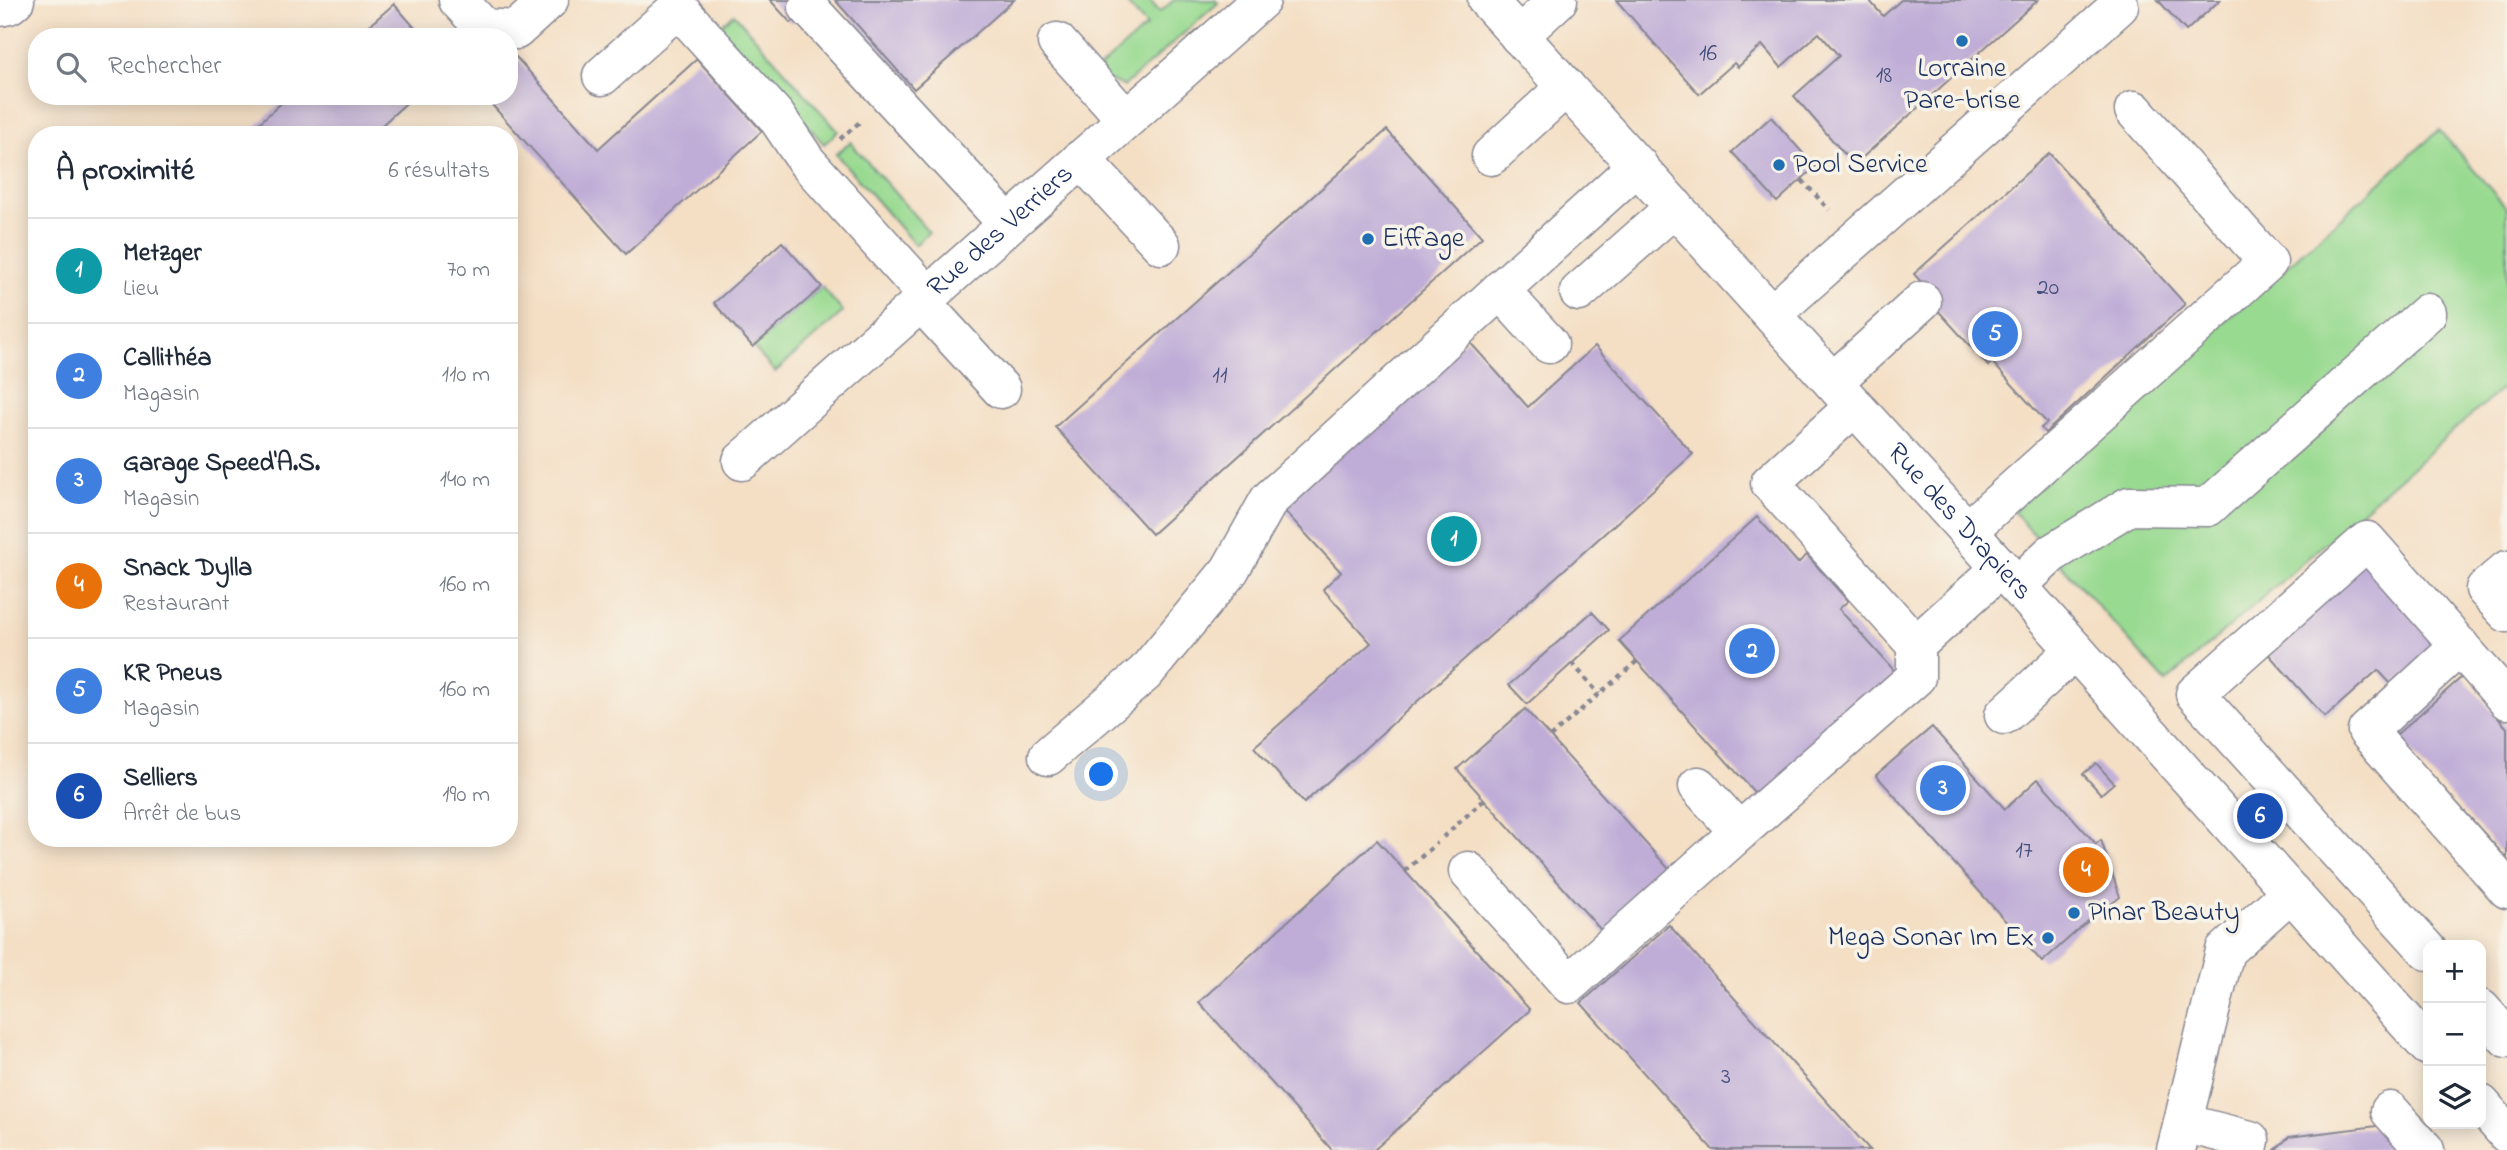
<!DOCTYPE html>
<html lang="fr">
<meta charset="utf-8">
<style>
body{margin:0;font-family:"Indie Flower",sans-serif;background:#f6f6f7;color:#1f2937}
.controls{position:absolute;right:21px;bottom:21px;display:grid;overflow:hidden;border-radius:14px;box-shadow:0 4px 18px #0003}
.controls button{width:63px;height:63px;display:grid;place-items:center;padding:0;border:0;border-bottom:2px solid #e0e1e3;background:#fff;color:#1f2937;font:35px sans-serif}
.you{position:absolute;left:1102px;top:775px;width:24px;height:24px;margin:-18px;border:5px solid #fff;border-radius:50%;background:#1a73e8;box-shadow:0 0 0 10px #1a73e833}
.badge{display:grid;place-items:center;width:46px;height:46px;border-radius:50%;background:#1f6fb2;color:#fff;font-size:23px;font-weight:700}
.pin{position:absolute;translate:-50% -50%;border:4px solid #fff;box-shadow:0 2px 7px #0006}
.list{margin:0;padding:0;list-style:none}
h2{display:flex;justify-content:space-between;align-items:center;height:91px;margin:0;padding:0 28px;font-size:30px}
h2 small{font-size:23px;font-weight:400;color:#747a83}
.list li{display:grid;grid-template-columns:46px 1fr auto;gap:21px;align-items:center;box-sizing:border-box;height:105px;padding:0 28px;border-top:2px solid #e0e1e3}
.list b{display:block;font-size:26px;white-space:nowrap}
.list p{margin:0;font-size:23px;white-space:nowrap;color:#747a83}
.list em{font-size:23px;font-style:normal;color:#747a83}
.icon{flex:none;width:38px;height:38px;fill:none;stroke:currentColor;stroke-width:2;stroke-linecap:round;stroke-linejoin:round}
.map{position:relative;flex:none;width:2507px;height:1150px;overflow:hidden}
.search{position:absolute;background:#fff;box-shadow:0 4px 18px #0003;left:28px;top:28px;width:490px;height:77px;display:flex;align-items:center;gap:18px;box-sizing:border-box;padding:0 24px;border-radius:28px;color:#747a83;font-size:26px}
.panel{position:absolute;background:#fff;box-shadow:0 4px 18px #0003;left:28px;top:126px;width:490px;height:721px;border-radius:28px}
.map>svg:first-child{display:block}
.green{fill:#99da91;stroke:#5a8478;stroke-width:2}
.building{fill:#c0add7}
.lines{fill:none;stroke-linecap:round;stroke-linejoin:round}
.minor-casing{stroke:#888792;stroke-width:41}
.path{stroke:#888792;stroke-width:4.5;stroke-dasharray:5 5;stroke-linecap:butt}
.minor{stroke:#fff;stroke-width:38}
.poi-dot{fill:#1f6fb2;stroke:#f7f3e8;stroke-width:2.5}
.labels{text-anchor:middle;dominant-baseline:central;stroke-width:7;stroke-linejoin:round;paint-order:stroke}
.number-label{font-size:24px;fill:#444e7c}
.poi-label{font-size:28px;fill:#1b2f5e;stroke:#f7f3e8;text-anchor:start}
.street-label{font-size:28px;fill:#1b2f5e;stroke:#f7f3e8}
</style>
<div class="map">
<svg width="2507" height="1150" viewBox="0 0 2507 1150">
<rect width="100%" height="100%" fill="#f7f3e8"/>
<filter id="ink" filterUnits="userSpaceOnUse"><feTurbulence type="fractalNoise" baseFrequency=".0143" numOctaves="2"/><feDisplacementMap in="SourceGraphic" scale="14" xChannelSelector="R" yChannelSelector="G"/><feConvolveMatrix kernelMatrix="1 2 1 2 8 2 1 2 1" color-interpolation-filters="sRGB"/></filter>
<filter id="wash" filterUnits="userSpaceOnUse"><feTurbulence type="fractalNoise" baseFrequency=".00686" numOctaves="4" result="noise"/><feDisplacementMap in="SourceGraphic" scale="28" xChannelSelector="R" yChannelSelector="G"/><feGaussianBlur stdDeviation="1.57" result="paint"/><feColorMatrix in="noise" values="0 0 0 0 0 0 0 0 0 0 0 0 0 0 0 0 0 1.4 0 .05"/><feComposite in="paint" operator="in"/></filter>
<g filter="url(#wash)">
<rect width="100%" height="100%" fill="#f4dfc5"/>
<g class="green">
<polygon points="1124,0 1149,0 1160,12 1174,0 1215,0 1218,3 1124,86 1105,79 1100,67 1147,26"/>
<polygon points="734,14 838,131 824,144 719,27"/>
<polygon points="2439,130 2507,208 2507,384 2166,682 2013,511"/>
<polygon points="850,142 929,232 915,245 836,154"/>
<polygon points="822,287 843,312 775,372 753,347"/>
</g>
<g id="blocks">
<g class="building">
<polygon points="770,0 816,0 791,23"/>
<polygon points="835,0 1014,0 914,89"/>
<polygon points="1616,0 1869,0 1883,16 1901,0 2038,0 1854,165 1794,96 1839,56 1819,33 1781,67 1762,45 1738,67 1734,63 1699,94"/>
<polygon points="2158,0 2220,0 2186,31"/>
<polygon points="394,4 423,37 356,37"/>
<polygon points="516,57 598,149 697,59 762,131 626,254 484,96 509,96 509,63"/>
<polygon points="289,96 414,96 371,135 246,135"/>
<polygon points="1771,117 1815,167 1777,202 1732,152"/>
<polygon points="1387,130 1482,237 1152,534 1055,427"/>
<polygon points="2049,153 2185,304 2045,433 2041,428 2047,423 1992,362 1988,366 1934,306 1938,301 1914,274"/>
<polygon points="782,242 822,287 753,347 714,303"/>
<polygon points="1467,339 1528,407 1595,346 1693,454 1304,803 1254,747 1371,643 1323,589 1341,572 1280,506"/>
<polygon points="1757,517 1798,563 1807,555 1848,601 1839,609 1900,677 1763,802 1619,641"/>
<polygon points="2367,553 2445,640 2393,686 2378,670 2325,717 2262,647"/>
<polygon points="1592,612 1609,630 1527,704 1509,685"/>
<polygon points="2462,677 2507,728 2507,859 2396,735"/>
<polygon points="1525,709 1677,878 1609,939 1457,769"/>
<polygon points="1932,727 2005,809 2038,779 2096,844 2101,840 2120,897 2099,914 2097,913 2042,962 1876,775"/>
<polygon points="2096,763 2114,783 2101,794 2083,774"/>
<polygon points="1377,840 1530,1010 1374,1150 1332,1150 1199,1002"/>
<polygon points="1669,925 1870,1150 1713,1150 1581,1003"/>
<polygon points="2385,1125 2408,1150 2275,1150 2289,1137"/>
</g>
</g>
</g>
<g filter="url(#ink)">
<use href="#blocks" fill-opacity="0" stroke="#888792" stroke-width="2"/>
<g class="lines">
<defs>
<g id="minor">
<polyline points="458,0 484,28 516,30 549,0"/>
<path id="s1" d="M1487,0l588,650 353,396"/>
<polyline points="0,7 9,5 15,0"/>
<polyline points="808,7 1007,223"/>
<polyline points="1519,36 1558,0"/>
<polyline points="1057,42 1126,119"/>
<polyline points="602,76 678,8 776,116 807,162 927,295"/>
<polyline points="1491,156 1566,87"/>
<polyline points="1081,159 1161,245"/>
<polyline points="1500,290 1549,344"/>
<polyline points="1579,292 1675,207"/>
<polyline points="920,301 1001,389"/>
<polyline points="1772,314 2119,6"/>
<polyline points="1833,382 1922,301"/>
<polyline points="1855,406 1770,483 1916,645 2001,568"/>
<path id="s2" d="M742,461l519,-461"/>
<polyline points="1967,531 2268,262 2134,110"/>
<polyline points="2507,570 2485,589 2507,613"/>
<polyline points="2017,586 2051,554 2129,506 2208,507 2427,313"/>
<polyline points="2460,646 2367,731 2507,889"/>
<polyline points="2004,715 2075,650"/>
<polyline points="1048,756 1145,673 1230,570 1269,500 1638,165"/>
<polyline points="1698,786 1739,832 1916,677 1916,645"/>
<polyline points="1468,871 1569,984 1739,832"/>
<polyline points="2428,951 2195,694 2367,541 2507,700"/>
<polyline points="2481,1009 2507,1038"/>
<polyline points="2481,1104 2507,1134"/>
<polyline points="2390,1111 2425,1150"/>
<polyline points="2183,1123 2250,1140 2248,1150"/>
<polyline points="2176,1150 2225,951 2291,892"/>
</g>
</defs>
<use href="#minor" class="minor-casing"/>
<g class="path">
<polyline points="840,139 860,122"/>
<polyline points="1802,180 1829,210"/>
<polyline points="1572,663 1599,694"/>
<polyline points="1550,737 1637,661"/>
<polyline points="1443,837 1484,800"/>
<polyline points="1405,871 1437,843"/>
</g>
<use href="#minor" class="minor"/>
</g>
</g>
<g class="poi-dot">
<circle cx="1962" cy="41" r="7"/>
<circle cx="1779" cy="165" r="7"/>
<circle cx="1368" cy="239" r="7"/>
<circle cx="2074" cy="913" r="7"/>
<circle cx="2048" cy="938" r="7"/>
</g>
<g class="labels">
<g class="number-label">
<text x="1708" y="54">16</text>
<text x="1884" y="76">18</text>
<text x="2048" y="288">20</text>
<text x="1220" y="376">11</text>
<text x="2024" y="851">17</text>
<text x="1726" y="1077">3</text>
</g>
<g class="poi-label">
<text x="1962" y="69" text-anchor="middle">Lorraine<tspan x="1962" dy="32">Pare-brise</tspan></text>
<text x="1793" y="165">Pool Service</text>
<text x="1382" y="239">Eiffage</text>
<text x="2088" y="913">Pinar Beauty</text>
<text x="2034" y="938" text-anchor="end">Mega Sonar Im Ex</text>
</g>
<g class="street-label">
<text stroke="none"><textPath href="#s2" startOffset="346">Rue des Verriers</textPath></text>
<text stroke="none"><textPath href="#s1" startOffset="704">Rue des Drapiers</textPath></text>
</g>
</g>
</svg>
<div class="controls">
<button>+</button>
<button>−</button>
<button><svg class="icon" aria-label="layers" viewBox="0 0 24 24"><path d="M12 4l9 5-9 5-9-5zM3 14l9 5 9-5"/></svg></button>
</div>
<div class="you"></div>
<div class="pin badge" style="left:1454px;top:539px;background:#0f9aa8">1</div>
<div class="pin badge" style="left:1752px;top:651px;background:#3f7fe0">2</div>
<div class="pin badge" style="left:1943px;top:788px;background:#3f7fe0">3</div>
<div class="pin badge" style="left:2086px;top:870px;background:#e8710a">4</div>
<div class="pin badge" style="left:1995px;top:334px;background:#3f7fe0">5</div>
<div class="pin badge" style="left:2260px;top:816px;background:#1a4fb4">6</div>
<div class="search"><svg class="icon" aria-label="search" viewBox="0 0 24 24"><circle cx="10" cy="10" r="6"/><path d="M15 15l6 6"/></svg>Rechercher</div>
<section class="panel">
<h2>À proximité<small>6 résultats</small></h2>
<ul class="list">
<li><span class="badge" style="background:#0f9aa8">1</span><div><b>Metzger</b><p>Lieu</p></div><em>70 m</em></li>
<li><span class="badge" style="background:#3f7fe0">2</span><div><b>Callithéa</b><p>Magasin</p></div><em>110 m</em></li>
<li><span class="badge" style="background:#3f7fe0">3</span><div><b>Garage Speed'A.S.</b><p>Magasin</p></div><em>140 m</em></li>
<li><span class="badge" style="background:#e8710a">4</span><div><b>Snack Dylla</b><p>Restaurant</p></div><em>160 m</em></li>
<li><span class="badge" style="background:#3f7fe0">5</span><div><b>KR Pneus</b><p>Magasin</p></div><em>160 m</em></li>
<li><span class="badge" style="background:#1a4fb4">6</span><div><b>Selliers</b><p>Arrêt de bus</p></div><em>190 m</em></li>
</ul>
</section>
</div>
